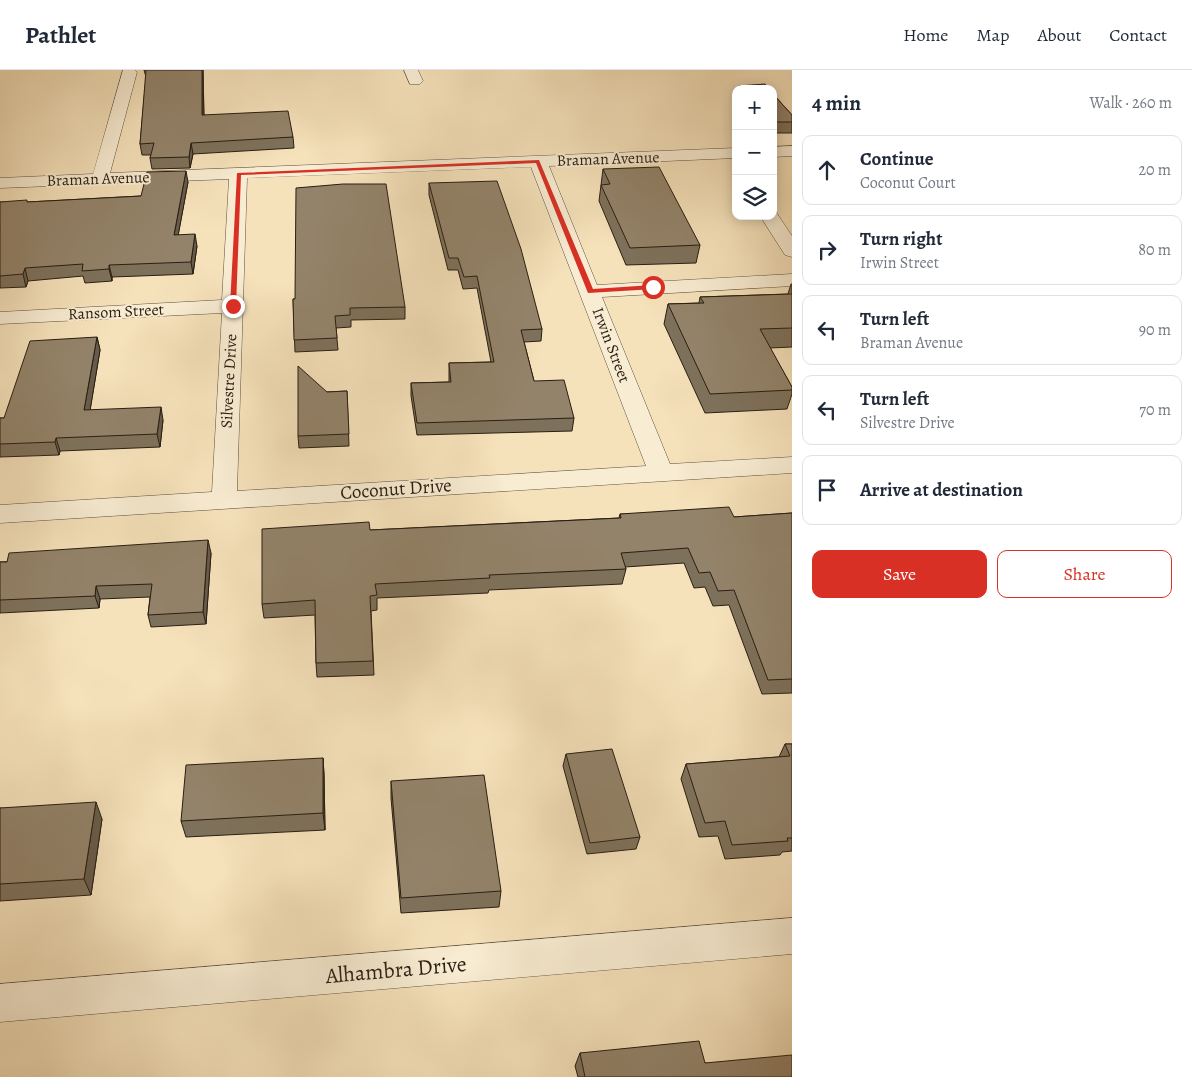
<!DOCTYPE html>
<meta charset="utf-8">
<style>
body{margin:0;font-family:Alegreya,serif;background:#f6f6f7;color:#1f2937}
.controls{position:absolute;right:15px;top:15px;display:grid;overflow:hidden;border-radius:10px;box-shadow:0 2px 12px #0003}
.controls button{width:45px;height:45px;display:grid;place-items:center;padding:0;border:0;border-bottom:1px solid #e0e1e3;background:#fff;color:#1f2937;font:25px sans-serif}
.stop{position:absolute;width:15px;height:15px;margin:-11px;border:4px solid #d93025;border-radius:50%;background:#fff}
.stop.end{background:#d93025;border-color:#fff;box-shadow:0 1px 5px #0008}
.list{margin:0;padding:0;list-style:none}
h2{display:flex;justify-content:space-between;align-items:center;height:65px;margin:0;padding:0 20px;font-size:21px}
h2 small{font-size:16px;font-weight:400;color:#747a83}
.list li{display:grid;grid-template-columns:32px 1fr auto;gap:15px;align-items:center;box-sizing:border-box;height:70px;margin:0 10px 10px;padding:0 10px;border:1px solid #e0e1e3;border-radius:10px}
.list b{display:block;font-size:19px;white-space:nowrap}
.list p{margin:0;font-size:16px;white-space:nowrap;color:#747a83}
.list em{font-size:16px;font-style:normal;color:#747a83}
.actions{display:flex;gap:10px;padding:15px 20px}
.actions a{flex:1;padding:11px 0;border:1px solid #d93025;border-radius:10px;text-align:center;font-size:18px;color:#d93025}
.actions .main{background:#d93025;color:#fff}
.icon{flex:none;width:28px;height:28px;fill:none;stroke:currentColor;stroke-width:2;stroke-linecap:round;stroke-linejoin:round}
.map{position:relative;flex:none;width:792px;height:1007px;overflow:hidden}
header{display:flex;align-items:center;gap:30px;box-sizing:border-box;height:70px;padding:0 25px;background:#fff;border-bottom:1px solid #e0e1e3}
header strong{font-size:24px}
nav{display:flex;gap:28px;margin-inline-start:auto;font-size:18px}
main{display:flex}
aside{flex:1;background:#fff}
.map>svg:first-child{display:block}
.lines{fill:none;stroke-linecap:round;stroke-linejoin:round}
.minor-casing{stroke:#5c4f3d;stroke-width:1}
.minor{fill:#f8ecd2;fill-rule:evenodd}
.wall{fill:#7e715b;stroke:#291e13}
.shaded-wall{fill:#675c4a;stroke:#291e13}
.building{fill:#93836a;stroke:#291e13}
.route{fill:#d93025}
.labels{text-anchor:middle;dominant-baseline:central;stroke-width:4;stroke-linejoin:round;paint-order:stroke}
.far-street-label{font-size:16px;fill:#291e13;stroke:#f8ecd2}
.street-label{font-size:19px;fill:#291e13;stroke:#f8ecd2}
.near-street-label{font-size:22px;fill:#291e13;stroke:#f8ecd2}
</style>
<header>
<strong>Pathlet</strong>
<nav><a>Home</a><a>Map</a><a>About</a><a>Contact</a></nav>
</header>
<main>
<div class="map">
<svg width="792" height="1007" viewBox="0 0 792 1007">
<rect width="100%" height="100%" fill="#f5e1ba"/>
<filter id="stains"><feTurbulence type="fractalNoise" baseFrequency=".004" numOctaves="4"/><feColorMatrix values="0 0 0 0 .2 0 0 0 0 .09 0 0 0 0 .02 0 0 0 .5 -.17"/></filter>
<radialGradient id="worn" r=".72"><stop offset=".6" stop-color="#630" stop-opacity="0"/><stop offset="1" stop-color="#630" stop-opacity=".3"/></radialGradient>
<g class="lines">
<defs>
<g id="minor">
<path d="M123,0h12l2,2 -27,101 626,-25v10l-187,8 48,119 195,-11v12l-190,11 68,167 122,-7v16l-792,50v-18l212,-13 10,-179 -222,11v-12l222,-12 7,-121 -229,9v-10l93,-4zM531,97l115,299 -409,25 10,-313z"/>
<polygon points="404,0 418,0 423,11 420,14 410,14"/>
<polygon points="792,76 792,86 773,87 773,77"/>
<polygon points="773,141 776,142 792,166 792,187 785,185 760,146 773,146"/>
<polygon points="792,848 792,884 0,952 0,914"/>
</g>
</defs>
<use href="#minor" class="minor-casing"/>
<use href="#minor" class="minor"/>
</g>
<g class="wall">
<polygon points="144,0 203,0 204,45 293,67 294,78 193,84 190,98 152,99 150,88 151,85 142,85 140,74 146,7"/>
<polygon points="773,24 792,45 792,63 773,63"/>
<polygon points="603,99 700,175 696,193 626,195 599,131"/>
<polygon points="188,112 178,165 197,176 193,204 112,207 112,211 85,213 83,206 28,211 26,217 0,218 0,132 28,132 141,126"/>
<polygon points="429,113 542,259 541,271 524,272 534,311 574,348 572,361 417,365 411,326 411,313 449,312 449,293 491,292 477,218 463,219 458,200 448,200 429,125"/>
<polygon points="791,214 792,214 792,277 770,278 792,317 792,324 787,339 705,343 664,254 668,234 699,233 700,227 788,224"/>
<polygon points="293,229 405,237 405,249 351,250 351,257 336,258 338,280 295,282"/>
<polygon points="97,267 100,280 90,340 163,350 160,377 60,381 59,385 0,387 0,348 4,348"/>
<polygon points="347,321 349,376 299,378 298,366 327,322"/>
<polygon points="792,443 792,623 762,624 729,535 713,536 705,517 694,518 684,493 625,497 626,499 622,514 489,520 488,523 377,528 377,540 371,541 374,605 317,607 316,593 315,545 264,548 262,534 370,460 619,448 620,444 734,447"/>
<polygon points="211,483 206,554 151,557 148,545 150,527 100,529 99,538 0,543 0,492"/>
<polygon points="785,674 792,674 792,781 782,782 780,785 725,789 718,766 699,767 681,709 686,694 779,687"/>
<polygon points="566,684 640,767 636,779 587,784 563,696"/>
<polygon points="323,688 324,705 325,760 186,767 181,751"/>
<polygon points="391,711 501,821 499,837 401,843 391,728"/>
<polygon points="0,738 102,749 91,825 0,831"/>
<polygon points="580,983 705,993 792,1007 578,1007 575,996"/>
</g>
<g class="shaded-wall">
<polygon points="202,0 203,0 204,56 202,45"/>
<polygon points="191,73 193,84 190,98 189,87"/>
<polygon points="186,101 188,112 176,177 174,165"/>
<polygon points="195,164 197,176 193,204 191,192"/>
<polygon points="109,195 112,207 112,211 109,199"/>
<polygon points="25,198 28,211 26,217 23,204"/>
<polygon points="97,267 100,280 88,353 84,340"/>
<polygon points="161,337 163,350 160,377 157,364"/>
<polygon points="56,368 60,381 59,385 55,372"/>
<polygon points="208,470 211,483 206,554 203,542"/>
<polygon points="96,516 100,529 99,538 95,526"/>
<polygon points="323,688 324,705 325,760 323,743"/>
<polygon points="96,732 102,749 91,825 84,809"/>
</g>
<g class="building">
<polygon points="146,0 202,0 202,45 288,41 293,67 191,73 189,87 150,88 154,73 140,74"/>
<polygon points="765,14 769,19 740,19 738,16"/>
<polygon points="773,24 792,45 792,52 773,52"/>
<polygon points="659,97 700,175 630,178 601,115 610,114 603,99"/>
<polygon points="186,101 174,165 195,164 191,192 109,195 109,199 82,201 83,194 25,198 23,204 0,206 0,132 27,130 27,132 141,126 147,102"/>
<polygon points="497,111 521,179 542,259 521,260 534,311 564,310 574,348 417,353 411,313 451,312 449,293 494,292 477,206 464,207 458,188 449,188 429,113"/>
<polygon points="343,114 386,114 405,237 350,238 350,245 335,246 337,268 294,270 293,229 295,229 296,118"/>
<polygon points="792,224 792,258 760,259 792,317 792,320 710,324 668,234 704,233 700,227"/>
<polygon points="97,267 84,340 161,337 157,364 56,368 55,372 0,374 0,348 4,348 30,271"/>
<polygon points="298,296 327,322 347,321 349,364 298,366"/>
<polygon points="729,437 734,447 792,443 792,609 768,610 734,520 718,521 710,502 699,503 688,478 621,483 626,499 489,505 490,508 375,514 377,525 370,526 373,591 316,593 315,530 262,534 262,459 369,452 370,460 621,448 620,444"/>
<polygon points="208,470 203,542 148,545 152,514 96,516 95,526 0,530 0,492 7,492 9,483"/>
<polygon points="785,674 792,674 792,768 787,768 788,771 732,775 725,751 705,753 686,694 790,686"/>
<polygon points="612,679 640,767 590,773 566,684"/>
<polygon points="323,688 323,743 181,751 186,695"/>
<polygon points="484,705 501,821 401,828 391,711"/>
<polygon points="96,732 84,809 0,814 0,738"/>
<polygon points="699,971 705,993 792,985 792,1007 585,1007 580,983"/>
</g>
<polygon class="route" points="539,90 593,219 653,215 655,219 588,223 536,93 241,105 236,236 233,237 230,236 237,103"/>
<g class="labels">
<g class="far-street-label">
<text transform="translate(608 89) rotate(-2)">Braman Avenue</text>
<text transform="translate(98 109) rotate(-2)">Braman Avenue</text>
<text transform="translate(116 242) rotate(-3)">Ransom Street</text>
<text transform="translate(611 275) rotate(69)">Irwin Street</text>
<text transform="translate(229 311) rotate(-87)">Silvestre Drive</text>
</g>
<g class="street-label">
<text transform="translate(396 419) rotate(-4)">Coconut Drive</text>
</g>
<g class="near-street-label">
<text transform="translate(396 900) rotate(-5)">Alhambra Drive</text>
</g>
</g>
<rect width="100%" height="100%" filter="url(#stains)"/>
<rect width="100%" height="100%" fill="url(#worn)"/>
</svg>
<div class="controls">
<button>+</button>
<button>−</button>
<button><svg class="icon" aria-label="layers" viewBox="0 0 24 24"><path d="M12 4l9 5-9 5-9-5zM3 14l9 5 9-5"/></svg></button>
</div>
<div class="stop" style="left:653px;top:217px"></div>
<div class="stop end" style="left:233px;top:236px"></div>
</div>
<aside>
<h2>4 min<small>Walk · 260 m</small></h2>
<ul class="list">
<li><svg class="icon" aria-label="ahead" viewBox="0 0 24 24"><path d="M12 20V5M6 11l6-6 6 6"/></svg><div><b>Continue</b><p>Coconut Court</p></div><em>20 m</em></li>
<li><svg class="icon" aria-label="right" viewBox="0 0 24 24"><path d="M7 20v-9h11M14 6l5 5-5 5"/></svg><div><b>Turn right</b><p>Irwin Street</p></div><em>80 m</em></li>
<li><svg class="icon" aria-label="left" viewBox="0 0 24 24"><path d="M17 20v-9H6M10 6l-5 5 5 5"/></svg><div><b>Turn left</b><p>Braman Avenue</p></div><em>90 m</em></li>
<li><svg class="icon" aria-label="left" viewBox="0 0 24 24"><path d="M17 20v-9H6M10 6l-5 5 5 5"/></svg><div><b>Turn left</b><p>Silvestre Drive</p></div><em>70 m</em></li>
<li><svg class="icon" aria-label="arrive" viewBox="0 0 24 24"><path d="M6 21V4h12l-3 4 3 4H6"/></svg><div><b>Arrive at destination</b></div></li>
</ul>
<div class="actions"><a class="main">Save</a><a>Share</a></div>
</aside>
</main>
